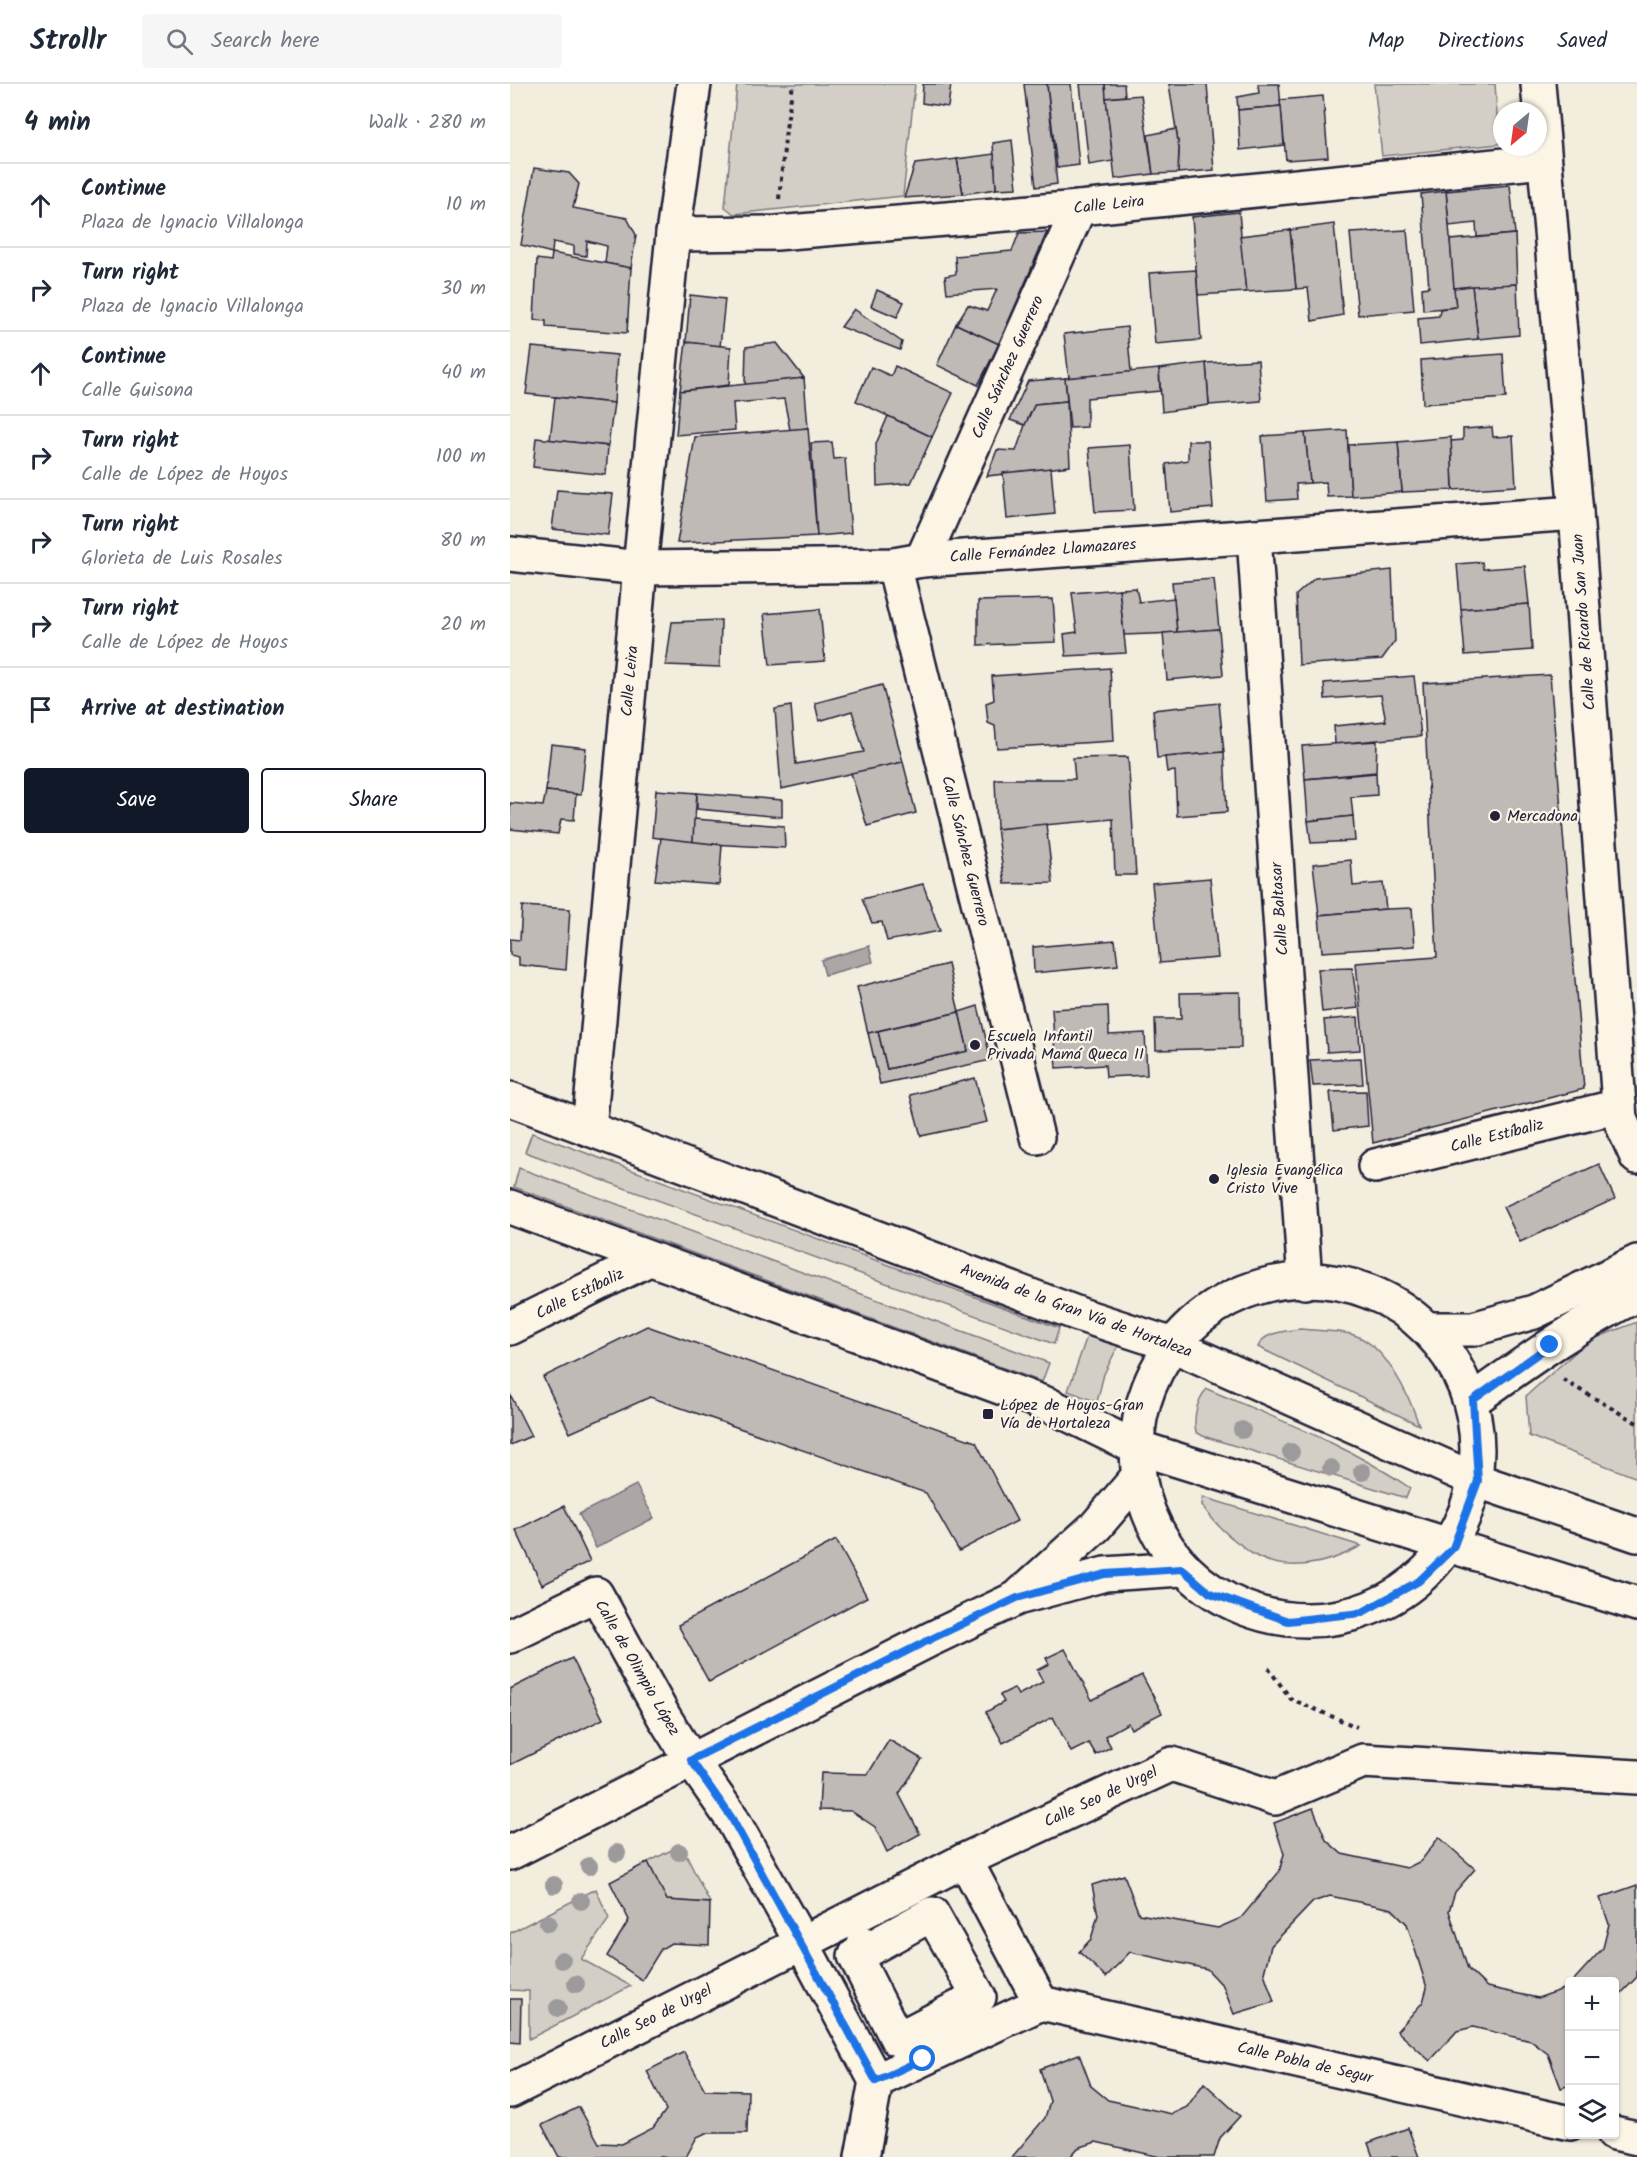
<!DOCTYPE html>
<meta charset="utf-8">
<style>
body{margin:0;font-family:Kalam,sans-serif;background:#f6f6f7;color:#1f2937}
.controls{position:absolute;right:18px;bottom:18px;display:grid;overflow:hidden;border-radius:6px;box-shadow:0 2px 4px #0004}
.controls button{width:54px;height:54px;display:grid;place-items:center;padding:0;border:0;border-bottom:2px solid #e0e1e3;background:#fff;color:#1f2937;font:30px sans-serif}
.compass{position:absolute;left:983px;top:18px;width:54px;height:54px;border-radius:50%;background:#fff;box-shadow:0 2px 4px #0004;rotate:209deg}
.stop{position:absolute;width:18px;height:18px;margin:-14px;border:4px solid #1a73e8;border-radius:50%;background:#fff}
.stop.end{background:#1a73e8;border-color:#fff;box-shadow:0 2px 6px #0008}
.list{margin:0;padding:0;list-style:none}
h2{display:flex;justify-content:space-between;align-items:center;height:78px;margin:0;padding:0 24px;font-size:26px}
h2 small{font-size:20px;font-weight:400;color:#747a83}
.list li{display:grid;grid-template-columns:39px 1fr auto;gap:18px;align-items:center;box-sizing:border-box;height:84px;padding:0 24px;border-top:2px solid #e0e1e3}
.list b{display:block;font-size:22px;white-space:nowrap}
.list p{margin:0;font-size:20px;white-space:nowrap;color:#747a83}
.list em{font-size:20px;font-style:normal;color:#747a83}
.actions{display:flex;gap:12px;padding:18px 24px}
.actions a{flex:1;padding:14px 0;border:2px solid #111827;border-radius:6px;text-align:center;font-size:21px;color:#111827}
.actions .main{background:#111827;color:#fff}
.icon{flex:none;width:33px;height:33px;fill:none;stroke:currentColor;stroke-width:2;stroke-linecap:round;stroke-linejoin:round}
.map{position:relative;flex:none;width:1127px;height:2073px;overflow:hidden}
header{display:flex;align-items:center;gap:36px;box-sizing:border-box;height:84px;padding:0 30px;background:#fff;border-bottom:2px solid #e0e1e3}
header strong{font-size:28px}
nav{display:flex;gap:33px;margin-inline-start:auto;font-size:21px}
.search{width:420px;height:54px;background:#f6f6f7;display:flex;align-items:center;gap:15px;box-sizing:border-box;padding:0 21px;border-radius:6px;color:#747a83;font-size:22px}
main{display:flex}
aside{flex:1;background:#fff}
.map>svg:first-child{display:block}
.green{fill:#d4cfc6;stroke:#7b7880;stroke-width:1.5}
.water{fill:#aca7a6;stroke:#75727b;stroke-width:1.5}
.building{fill:#bfbab6;stroke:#22223b;stroke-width:1.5}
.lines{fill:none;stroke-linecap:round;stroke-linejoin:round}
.minor-casing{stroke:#22223b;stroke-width:38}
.major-casing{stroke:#22223b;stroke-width:38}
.path{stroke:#22223b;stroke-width:4;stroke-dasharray:4.5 4.5;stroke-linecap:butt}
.minor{stroke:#fcf5e5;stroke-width:33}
.major{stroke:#fcf5e5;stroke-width:33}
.tree{fill:#9d9a9b}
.route{stroke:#1a73e8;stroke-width:8}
.poi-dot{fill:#22223b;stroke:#fcf5e5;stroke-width:2}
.labels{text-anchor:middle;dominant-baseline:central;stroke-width:4.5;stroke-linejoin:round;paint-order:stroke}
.street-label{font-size:16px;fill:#22223b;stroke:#fcf5e5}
.poi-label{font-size:16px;fill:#22223b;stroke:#fcf5e5;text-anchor:start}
</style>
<header>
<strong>Strollr</strong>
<div class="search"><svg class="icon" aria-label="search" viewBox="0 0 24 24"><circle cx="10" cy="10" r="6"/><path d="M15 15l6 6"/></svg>Search here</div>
<nav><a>Map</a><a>Directions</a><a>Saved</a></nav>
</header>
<main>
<aside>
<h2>4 min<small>Walk · 280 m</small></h2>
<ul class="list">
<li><svg class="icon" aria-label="ahead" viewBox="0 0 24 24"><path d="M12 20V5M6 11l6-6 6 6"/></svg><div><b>Continue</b><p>Plaza de Ignacio Villalonga</p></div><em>10 m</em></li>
<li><svg class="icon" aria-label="right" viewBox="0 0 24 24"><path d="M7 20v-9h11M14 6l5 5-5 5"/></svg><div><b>Turn right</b><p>Plaza de Ignacio Villalonga</p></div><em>30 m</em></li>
<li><svg class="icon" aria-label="ahead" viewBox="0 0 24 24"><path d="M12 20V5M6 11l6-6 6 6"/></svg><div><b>Continue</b><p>Calle Guisona</p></div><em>40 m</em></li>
<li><svg class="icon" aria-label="right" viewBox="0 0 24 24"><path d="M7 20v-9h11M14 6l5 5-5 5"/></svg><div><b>Turn right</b><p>Calle de López de Hoyos</p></div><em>100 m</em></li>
<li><svg class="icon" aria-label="right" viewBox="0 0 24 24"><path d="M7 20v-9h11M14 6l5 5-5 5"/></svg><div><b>Turn right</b><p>Glorieta de Luis Rosales</p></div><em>80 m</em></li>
<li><svg class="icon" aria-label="right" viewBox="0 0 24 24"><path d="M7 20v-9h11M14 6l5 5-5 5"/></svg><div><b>Turn right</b><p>Calle de López de Hoyos</p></div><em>20 m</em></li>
<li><svg class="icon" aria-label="arrive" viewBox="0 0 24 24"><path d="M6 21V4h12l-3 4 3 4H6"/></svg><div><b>Arrive at destination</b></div></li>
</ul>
<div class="actions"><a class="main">Save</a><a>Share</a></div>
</aside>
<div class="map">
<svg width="1127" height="2073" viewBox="0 0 1127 2073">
<rect width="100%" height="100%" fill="#f3edde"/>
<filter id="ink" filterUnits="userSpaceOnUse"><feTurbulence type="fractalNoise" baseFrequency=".0167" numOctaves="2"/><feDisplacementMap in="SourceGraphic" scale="12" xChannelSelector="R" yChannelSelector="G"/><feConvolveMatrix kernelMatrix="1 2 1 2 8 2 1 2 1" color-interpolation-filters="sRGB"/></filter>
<g filter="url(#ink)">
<g class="green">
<polygon points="227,0 405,0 393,112 224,130 215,123"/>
<polygon points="864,0 985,0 989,60 872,72"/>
<polygon points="22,1049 549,1244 544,1260 15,1068"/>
<polygon points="9,1084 539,1279 532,1298 4,1103"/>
<polygon points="1127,1238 1127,1394 1019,1352 1016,1312 1078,1257"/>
<path d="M790,1245c17,2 35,1 51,5 34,9 58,61 68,91l-161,-78c5,-15 28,-16 42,-18z"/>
<polygon points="577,1252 608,1262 594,1290 587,1318 558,1307"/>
<path d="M697,1305c68,29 143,57 203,99l-4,10 -203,-62 -7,-4c-3,-15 1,-33 11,-43z"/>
<path d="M693,1413l158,49c-32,18 -76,29 -110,7 -5,-3 -9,-8 -14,-11 -15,-11 -25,-22 -35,-37z"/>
<polygon points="171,1761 200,1819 157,1816 138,1778"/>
<polygon points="86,1805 99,1835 71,1875 121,1902 19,1955 19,1907 0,1906 0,1849"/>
</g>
<g class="water">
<polygon points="359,862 363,878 315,891 311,876"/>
<polygon points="126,1401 144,1434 86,1464 69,1430"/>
</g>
<g class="building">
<polygon points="413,0 441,0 438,23 412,19"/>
<polygon points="514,0 537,0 547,100 526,103"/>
<polygon points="537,0 561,0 569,81 547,84"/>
<polygon points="570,0 595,0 603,77 579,81"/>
<polygon points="595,0 614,0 615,12 596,14"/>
<polygon points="659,0 697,0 704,86 668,89 669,65"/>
<polygon points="748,0 769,0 771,22 728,26 727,13 749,9"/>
<polygon points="631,11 643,90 605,95 596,14"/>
<polygon points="813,12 818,73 776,76 770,16"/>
<polygon points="771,22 774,61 730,66 728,26"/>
<polygon points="666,45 669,65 668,89 643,90 638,51"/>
<polygon points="502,56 507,104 486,105 483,59"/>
<polygon points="484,70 486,105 453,110 447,75"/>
<polygon points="447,75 453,110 394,114 405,80"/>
<polygon points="24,84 59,89 69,100 63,124 117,134 126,151 121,184 95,179 97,162 77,157 76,172 64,170 64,162 43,158 42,169 11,161"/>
<polygon points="1000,101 1005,150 967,153 966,139 939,142 936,107"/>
<polygon points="936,107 946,223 913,226 912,204 919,203 911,110"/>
<polygon points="729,128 736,208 688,211 682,133"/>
<polygon points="824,140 833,231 802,237 798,204 786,205 780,146"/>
<polygon points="780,146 786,205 736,208 730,152"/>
<polygon points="897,146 904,226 848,231 840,149"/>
<polygon points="537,148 489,260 446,240 458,221 477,227 487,205 437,209 435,192 446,190 445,172 502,167 509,149"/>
<polygon points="1005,150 1007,200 944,204 940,156"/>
<polygon points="42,169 121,184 117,249 36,243 36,237 24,236 27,175 41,177"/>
<polygon points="686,186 691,256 645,260 639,189"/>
<polygon points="1007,200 1009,251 968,255 962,202"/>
<polygon points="962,202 968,255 910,261 908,234 929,232 930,225 946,223 944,204"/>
<polygon points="367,206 394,218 387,233 361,222"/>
<polygon points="180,211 215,215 210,263 176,258"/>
<polygon points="344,225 392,258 390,266 331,243"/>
<polygon points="446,240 489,260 468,301 427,281"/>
<polygon points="617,243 621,288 559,294 554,250"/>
<polygon points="176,258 221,263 219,301 170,307"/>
<polygon points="267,259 294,294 235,301 236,263"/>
<polygon points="22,263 107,271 104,319 16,310"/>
<polygon points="993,270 996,314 913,320 911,276"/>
<polygon points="748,276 751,317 699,321 696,279"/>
<polygon points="696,279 699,321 652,328 649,285"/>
<polygon points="385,282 443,309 422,353 346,317 361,283 381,292"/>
<polygon points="649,285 650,307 577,314 577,343 560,344 555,294"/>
<polygon points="294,294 298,344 280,346 274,315 223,319 225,346 166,351 170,307"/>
<polygon points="555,294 557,317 525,320 515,341 500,336 518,297"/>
<polygon points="45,313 104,319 98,362 40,356"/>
<polygon points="557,317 560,382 477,392 487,366 506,367 515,341 525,320"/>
<polygon points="378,332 422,353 401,399 367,402 366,360"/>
<polygon points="982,343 983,353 1003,352 1006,402 943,406 941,357 953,356 953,345"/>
<polygon points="298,344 307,452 167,459 185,353"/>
<polygon points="837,346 841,412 817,413 816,398 800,399 795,349"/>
<polygon points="795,349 800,399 786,400 787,415 757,417 752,352"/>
<polygon points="941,353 943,406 892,408 888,358"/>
<polygon points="26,354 98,362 96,391 23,383"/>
<polygon points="678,357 698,357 703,424 660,428 656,380 678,376"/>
<polygon points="322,358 324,375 335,374 341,449 307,452 301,359"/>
<polygon points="888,358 892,408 841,412 838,361"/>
<polygon points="620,361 624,426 585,428 579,364"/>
<polygon points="541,384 545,430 497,435 493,389"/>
<polygon points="47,406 103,410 98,451 42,445"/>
<polygon points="972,478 973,485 1015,482 1019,520 951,525 947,480"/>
<polygon points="882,486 885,557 872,575 789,581 786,511 805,494"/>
<polygon points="704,495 709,545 667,549 662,498"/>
<polygon points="626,504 629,518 664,514 667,549 614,551 609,505"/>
<polygon points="609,505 616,569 556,572 554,550 567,548 562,509"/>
<polygon points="543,515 546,558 468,561 468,517"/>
<polygon points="1019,520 1022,566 955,571 951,525"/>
<polygon points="310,525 315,577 260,581 254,530"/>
<polygon points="211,536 210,583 156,581 162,538"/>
<polygon points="709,545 713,591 657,596 653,549"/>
<polygon points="600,584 604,657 487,664 485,642 478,639 476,619 484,616 482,592"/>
<polygon points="1040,591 1074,1005 863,1059 846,879 927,873 913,599"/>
<polygon points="904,592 911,652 825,660 824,642 876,637 871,611 815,615 814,599"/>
<polygon points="372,601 393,678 271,705 265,625 281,622 286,680 354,668 342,627 309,637 305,619"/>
<polygon points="709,619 714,668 647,674 643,626"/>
<polygon points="867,657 866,688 795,695 792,662"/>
<polygon points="41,660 76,664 71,711 36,707"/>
<polygon points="714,668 717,728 667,732 665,687 657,688 655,673"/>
<polygon points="618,673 626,791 605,791 603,735 487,745 485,695 565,695 563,674"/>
<polygon points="393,678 406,729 357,742 341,689"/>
<polygon points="866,689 867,711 841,713 843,732 798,737 795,695"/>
<polygon points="146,706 187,709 183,759 142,753"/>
<polygon points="36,707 66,710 64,736 51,735 48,750 0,745 0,719 33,722"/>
<polygon points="187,709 272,716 272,733 187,725"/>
<polygon points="843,732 845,757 801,759 798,737"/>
<polygon points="184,735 274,742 275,764 183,759"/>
<polygon points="536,740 543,799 495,800 487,745"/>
<polygon points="151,754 212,761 209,801 145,796"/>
<polygon points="841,776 843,802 873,799 876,825 809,831 803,780"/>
<polygon points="700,794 708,874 650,879 642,799"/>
<polygon points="413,800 430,847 377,857 372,838 362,839 352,815"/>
<polygon points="12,822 60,825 56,886 9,881 9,873 0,871 0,855 10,856"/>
<polygon points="902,824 905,862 812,868 809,831 876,825"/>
<polygon points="605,856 608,881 524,889 523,863"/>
<polygon points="438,880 449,928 358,949 347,903"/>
<polygon points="842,884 848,924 812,928 808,885"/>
<polygon points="730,908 731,964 646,966 645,935 671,935 670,909"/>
<polygon points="468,922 481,976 370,1000 358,949 368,947 377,985 458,967 449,928"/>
<polygon points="598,922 599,951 635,949 637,991 596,993 595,981 546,984 542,925"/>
<polygon points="449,928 458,967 377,985 368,947"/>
<polygon points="848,933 850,966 817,968 814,936"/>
<polygon points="851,974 853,1000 803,1002 800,976"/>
<polygon points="465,994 477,1038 411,1052 400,1011"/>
<polygon points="856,1007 858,1042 824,1046 820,1008"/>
<polygon points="1089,1080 1105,1115 1010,1158 993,1123"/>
<polygon points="137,1242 466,1358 507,1437 449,1467 416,1409 140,1313 60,1349 33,1293"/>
<polygon points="0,1310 21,1352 0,1361"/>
<polygon points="54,1422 80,1477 32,1501 6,1446"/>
<polygon points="326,1456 357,1513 199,1598 168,1541"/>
<polygon points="555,1565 582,1616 632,1591 652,1629 621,1645 618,1639 595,1652 601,1663 586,1671 579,1659 561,1668 543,1633 493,1659 476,1628 494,1618 490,1611 504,1604 508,1611 533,1598 527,1586 539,1580 536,1574"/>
<polygon points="62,1574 93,1635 0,1681 0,1605"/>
<polygon points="379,1656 412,1675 389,1710 410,1750 377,1768 365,1743 341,1727 309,1726 311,1689 358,1690"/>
<polygon points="803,1724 816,1756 832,1770 897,1784 911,1777 929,1753 965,1785 945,1808 939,1827 958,1885 977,1903 1028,1914 1056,1904 1060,1900 1060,2001 1051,2004 1038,1970 1021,1957 963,1943 947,1947 920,1977 887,1947 913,1918 917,1904 897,1840 882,1825 820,1812 803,1818 761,1862 754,1889 764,1918 724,1930 713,1902 697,1885 620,1868 596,1893 569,1868 581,1855 588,1831 582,1801 614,1791 629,1830 708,1844 731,1834 769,1788 774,1770 764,1739"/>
<polygon points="138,1778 157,1816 200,1819 199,1861 161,1859 151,1865 132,1896 97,1872 119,1836 100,1798"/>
<polygon points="1127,1801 1127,1893 1104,1917 1104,1898 1062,1898 1093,1864 1099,1840 1090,1814"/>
<polygon points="0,1915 11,1915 10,1959 0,1958"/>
<polygon points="174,1968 195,2006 238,2007 237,2049 196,2049 187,2053 176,2073 49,2073 32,2041 69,2023 89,2059 112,2060 143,2044 156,2026 137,1987"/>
<polygon points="569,1970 581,2002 598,2016 662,2030 677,2023 694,1999 730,2032 710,2054 704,2073 650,2073 586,2058 568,2064 560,2073 502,2073 535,2034 540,2017 530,1985"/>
<polygon points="898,2044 909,2073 863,2073 858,2059"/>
</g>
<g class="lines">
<defs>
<g id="minor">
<polyline points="1028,0 1066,429 1110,1035 1127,1073"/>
<polyline points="163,150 266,149 569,124 1034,77"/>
<polyline points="744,452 795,1198"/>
<polyline points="0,470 130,484 384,481 412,476 1066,429"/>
<polyline points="412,476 569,124"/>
<polyline points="384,481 527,1053"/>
<polyline points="79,1045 130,484 163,150 184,0"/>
<polyline points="865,1082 1109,1022"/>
<circle cx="797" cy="1366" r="170"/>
<polyline points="0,1244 139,1175"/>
<polyline points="920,1245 963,1245 1024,1228 1127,1178"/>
<path d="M963,1316c53,-38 105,-76 164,-105"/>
<polyline points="511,1510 586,1442 626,1395"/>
<polyline points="0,1552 86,1510 154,1633 181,1676 221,1733 292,1859 0,2007"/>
<polyline points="0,1769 421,1555 507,1514 595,1490 672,1485"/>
<polyline points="455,1776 662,1680 765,1714 853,1677 1127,1693"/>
<polygon points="455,1776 531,1919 366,1997 292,1859"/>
<polyline points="354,1860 357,1866 422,1830 469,1913 401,1948 404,1955"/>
<polyline points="357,1866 345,1872 387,1955 401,1948"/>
<polyline points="531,1919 1060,2039"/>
<polyline points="1104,2049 1127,2054"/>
<polyline points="352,2073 366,1997"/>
</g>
<g id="major">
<polyline points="0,1015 571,1231 660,1260 968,1397 1127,1451"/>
<polyline points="0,1123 539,1321 623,1362 1127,1520"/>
</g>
</defs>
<use href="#minor" class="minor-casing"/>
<use href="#major" class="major-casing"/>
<g class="path">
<polyline points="269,115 276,45 283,0"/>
<polyline points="1053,1296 1127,1339"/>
<polyline points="758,1584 781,1615 847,1643"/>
</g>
<use href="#minor" class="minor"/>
<use href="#major" class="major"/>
</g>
<g class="tree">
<circle cx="732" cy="1346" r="9"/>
<circle cx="781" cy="1368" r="9"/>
<circle cx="821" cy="1384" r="9"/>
<circle cx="852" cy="1388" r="9"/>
<circle cx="169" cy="1768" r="9"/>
<circle cx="107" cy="1769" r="9"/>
<circle cx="79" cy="1782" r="9"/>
<circle cx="44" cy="1801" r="9"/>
<circle cx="71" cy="1817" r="9"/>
<circle cx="38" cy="1839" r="9"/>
<circle cx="52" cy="1876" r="9"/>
<circle cx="66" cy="1900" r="9"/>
<circle cx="48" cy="1924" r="9"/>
</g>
</g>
<g class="lines" filter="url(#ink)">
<polyline class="route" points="413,1975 366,1997 221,1733 181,1676 421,1555 507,1514 595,1490 672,1485 700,1509 778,1537 851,1529 909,1497 943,1464 968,1397 963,1316 1040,1261"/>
</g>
<g class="poi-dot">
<circle cx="985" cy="732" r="6"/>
<circle cx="465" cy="961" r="6"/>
<circle cx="704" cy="1095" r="6"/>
<rect x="472" y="1324" width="12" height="12" rx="3"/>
</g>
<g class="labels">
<g class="street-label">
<text transform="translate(599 121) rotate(-6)">Calle Leira</text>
<text transform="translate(498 283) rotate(-66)">Calle Sánchez Guerrero</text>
<text transform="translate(533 467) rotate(-4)">Calle Fernández Llamazares</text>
<text transform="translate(1074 538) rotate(-94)">Calle de Ricardo San Juan</text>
<text transform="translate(120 597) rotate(-85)">Calle Leira</text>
<text transform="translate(455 767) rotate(76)">Calle Sánchez Guerrero</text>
<text transform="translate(770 825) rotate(-94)">Calle Baltasar</text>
<text transform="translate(987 1052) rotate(-14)">Calle Estíbaliz</text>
<text transform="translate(70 1210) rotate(-26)">Calle Estíbaliz</text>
<text transform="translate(566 1227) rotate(20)">Avenida de la Gran Vía de Hortaleza</text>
<text transform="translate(127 1584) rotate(60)">Calle de Olimpio López</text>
<text transform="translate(591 1713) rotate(-25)">Calle Seo de Urgel</text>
<text transform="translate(146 1933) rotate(-27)">Calle Seo de Urgel</text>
<text transform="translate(795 1979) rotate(13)">Calle Pobla de Segur</text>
</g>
<g class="poi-label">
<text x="997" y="732">Mercadona</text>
<text x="477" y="952">Escuela Infantil<tspan x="477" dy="18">Privada Mamá Queca II</tspan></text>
<text x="716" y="1086">Iglesia Evangélica<tspan x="716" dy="18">Cristo Vive</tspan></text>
<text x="490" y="1321">López de Hoyos-Gran<tspan x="490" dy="18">Vía de Hortaleza</tspan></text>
</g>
</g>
</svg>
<div class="controls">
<button>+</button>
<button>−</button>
<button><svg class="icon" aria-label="layers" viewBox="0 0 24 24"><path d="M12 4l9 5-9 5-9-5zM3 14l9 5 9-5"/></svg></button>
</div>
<svg class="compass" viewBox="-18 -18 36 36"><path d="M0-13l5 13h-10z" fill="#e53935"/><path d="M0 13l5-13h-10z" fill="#747a83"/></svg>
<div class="stop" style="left:413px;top:1975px"></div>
<div class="stop end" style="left:1040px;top:1261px"></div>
</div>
</main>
